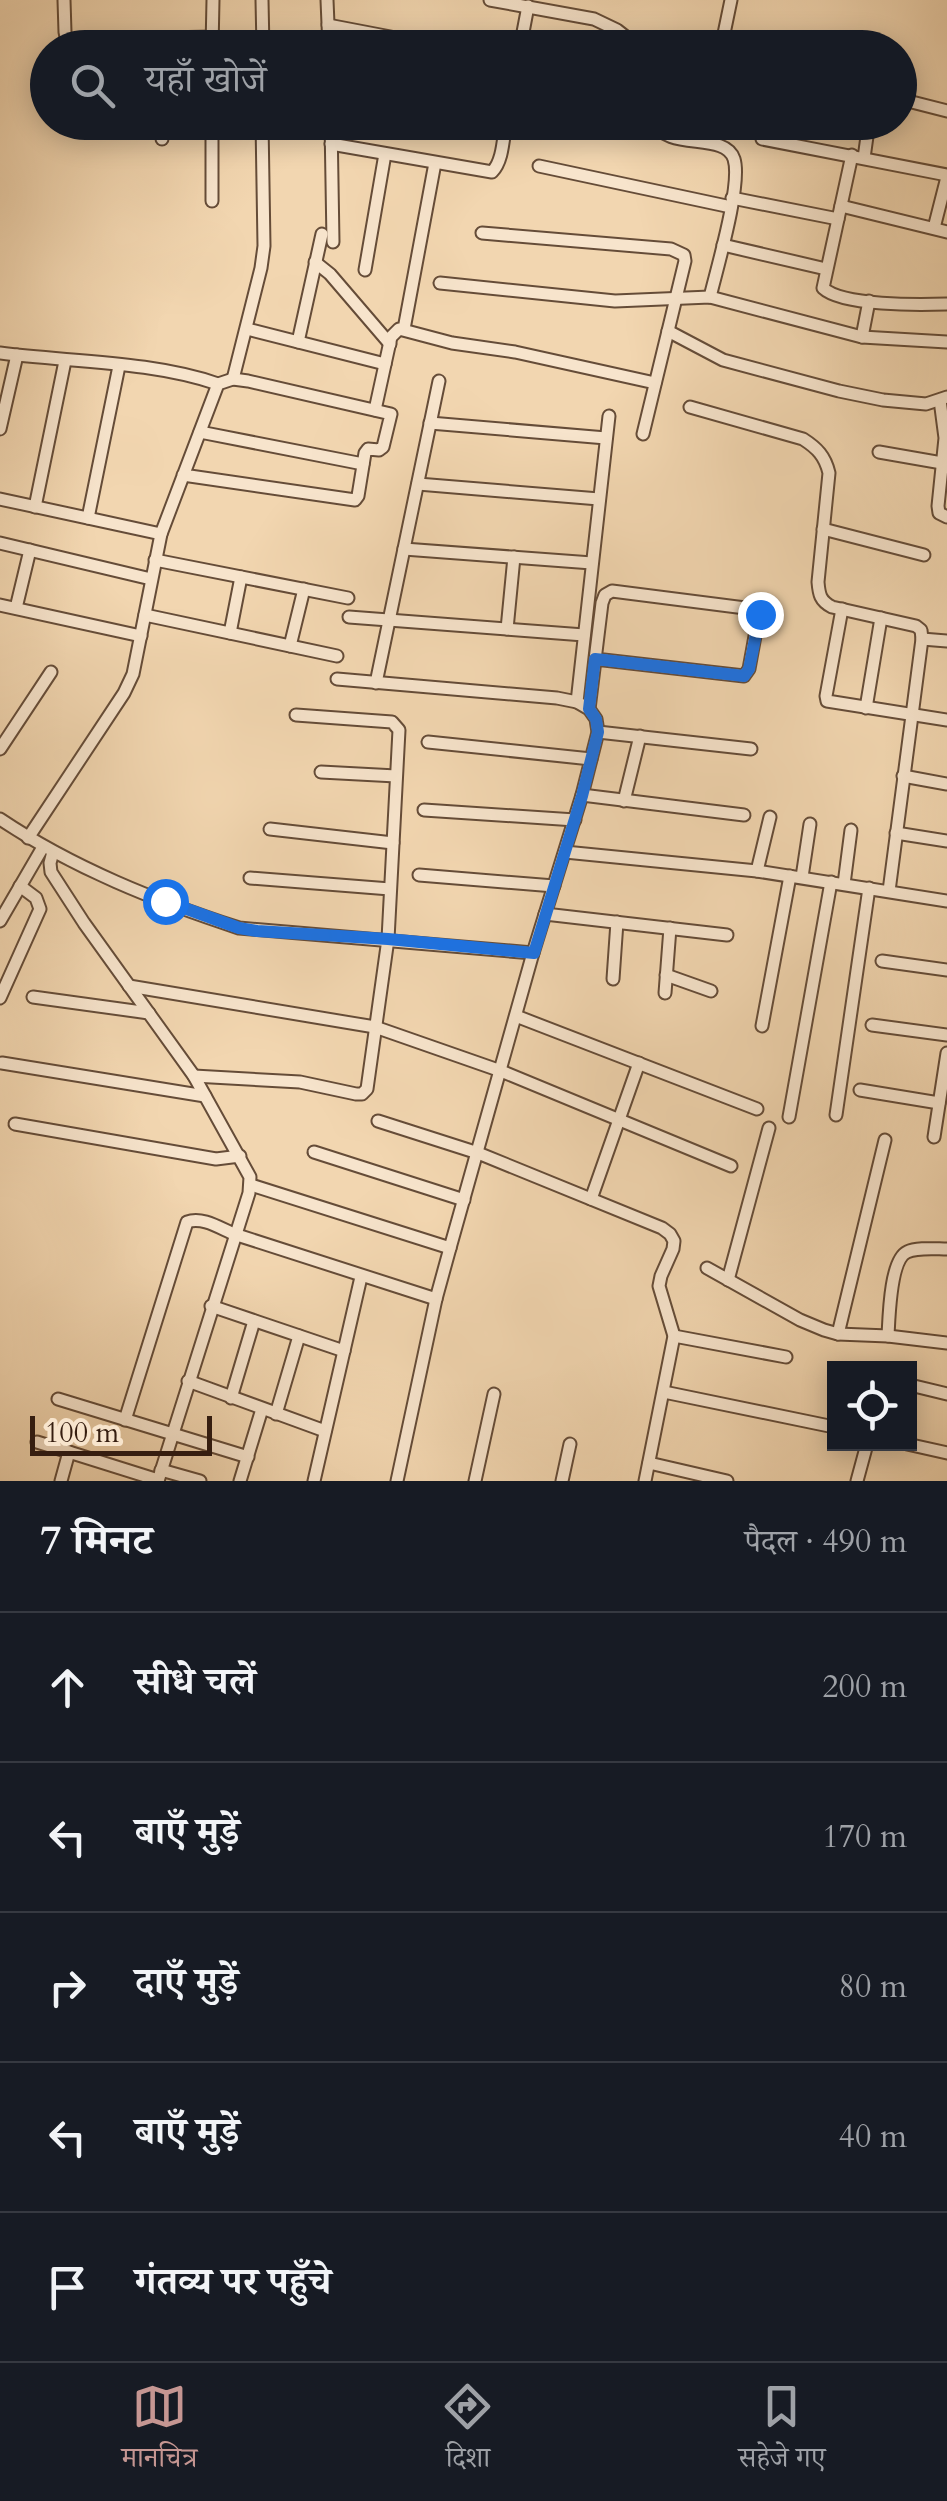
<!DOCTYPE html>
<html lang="hi">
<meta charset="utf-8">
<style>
body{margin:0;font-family:Cardo,"Noto Serif Devanagari",serif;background:#20242c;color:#f1f3f6}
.controls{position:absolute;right:30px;bottom:30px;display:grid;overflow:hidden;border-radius:0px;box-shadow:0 5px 25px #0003}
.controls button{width:90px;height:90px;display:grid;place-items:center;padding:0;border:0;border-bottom:2px solid #363941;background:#171b24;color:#f1f3f6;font:50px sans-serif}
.scale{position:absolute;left:30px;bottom:25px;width:182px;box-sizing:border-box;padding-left:10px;border:5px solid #361e10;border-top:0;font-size:28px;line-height:35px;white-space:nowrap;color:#361e10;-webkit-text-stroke:8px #f7e4cc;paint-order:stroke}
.stop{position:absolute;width:30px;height:30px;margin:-22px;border:8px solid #1a73e8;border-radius:50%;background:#fff}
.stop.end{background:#1a73e8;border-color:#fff;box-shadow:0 2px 10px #0008}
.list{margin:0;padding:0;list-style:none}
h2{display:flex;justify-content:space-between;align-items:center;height:130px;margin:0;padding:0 40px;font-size:42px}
h2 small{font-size:32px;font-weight:400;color:#9ea1a6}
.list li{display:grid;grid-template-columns:65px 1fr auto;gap:30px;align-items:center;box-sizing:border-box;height:150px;padding:0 40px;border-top:2px solid #363941}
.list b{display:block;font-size:38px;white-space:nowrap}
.list em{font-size:32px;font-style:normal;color:#9ea1a6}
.icon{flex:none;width:55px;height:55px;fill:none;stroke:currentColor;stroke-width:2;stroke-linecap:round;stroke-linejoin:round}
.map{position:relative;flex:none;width:947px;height:1481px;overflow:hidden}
.search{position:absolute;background:#171b24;box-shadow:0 5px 25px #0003;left:30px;right:30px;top:30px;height:110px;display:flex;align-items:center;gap:25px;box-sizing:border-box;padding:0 35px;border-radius:55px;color:#9ea1a6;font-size:38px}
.sheet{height:880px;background:#171b24}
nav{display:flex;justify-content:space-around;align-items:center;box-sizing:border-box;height:140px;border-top:2px solid #363941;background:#171b24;font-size:28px;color:#9ea1a6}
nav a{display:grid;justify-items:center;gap:5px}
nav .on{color:#c59692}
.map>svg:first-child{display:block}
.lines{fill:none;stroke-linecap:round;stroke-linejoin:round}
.minor-casing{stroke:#654c38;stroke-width:15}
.minor{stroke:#f7e4cc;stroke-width:11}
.route{stroke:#1a73e8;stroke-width:12}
</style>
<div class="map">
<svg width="947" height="1481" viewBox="0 0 947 1481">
<rect width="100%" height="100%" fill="#f2d6b0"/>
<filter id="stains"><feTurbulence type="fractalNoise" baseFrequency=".002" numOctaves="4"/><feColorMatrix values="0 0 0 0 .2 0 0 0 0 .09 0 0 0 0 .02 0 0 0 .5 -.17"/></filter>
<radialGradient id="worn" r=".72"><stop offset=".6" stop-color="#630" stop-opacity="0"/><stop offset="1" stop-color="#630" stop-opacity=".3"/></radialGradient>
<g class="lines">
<defs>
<g id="minor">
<polyline points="64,0 65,32 66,37 70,40 212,37"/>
<polyline points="262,0 263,48"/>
<polyline points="327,0 329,48"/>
<polyline points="490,0 594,19 617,30 640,48"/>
<polyline points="328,25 448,48"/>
<polyline points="212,48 213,0"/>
<polyline points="520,48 528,6"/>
<polyline points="721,48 731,0"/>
<polyline points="900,99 947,111"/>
<polyline points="162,122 162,139"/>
<polyline points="331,122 333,242"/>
<path d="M654,122c13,30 71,9 80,37 8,25 -17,109 -24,138"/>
<polyline points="762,139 947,175"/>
<path d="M331,144l161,28c11,-11 11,-33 14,-50"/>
<path d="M852,155l-29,133c19,18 96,17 124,16"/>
<polyline points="864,158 869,122"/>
<polyline points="539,166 731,207"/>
<polyline points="732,198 838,219"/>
<polyline points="212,201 212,122"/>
<polyline points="841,206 947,232"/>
<polyline points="934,228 947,177"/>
<polyline points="482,233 671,249 684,255 685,261 643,434"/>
<polyline points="723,245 826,269"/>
<polyline points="315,262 330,274 390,344"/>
<polyline points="365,270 385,154"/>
<polyline points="440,283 615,301 710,297 862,337 947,342"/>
<polyline points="247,329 385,364"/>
<polyline points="404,329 435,163"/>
<polyline points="668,331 723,360 839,391 883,400 926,404 947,397"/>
<polyline points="862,337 869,301"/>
<polyline points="298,342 322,234"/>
<path d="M0,353c69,9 152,8 218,31"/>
<polyline points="233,379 261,268 264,246 262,122"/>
<polyline points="940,400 945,438 938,506 939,513 947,517"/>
<path d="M690,407l113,32c14,9 22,17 26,34l-11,109c1,12 2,19 14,25l84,19 5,4 1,9 -33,252"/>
<polyline points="375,410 391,337 399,329 452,343 515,352 655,383"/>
<polyline points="430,423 606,438"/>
<polyline points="0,429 17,355"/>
<polyline points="200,432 363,464"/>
<polyline points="879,452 942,463"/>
<polyline points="418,484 599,499"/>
<polyline points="0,499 161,534"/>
<polyline points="35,507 65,361"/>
<polyline points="88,518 119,366"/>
<polyline points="823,529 924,555"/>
<polyline points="0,543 151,579"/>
<polyline points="404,549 592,563"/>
<polyline points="155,560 348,598"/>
<polyline points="0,605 141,636"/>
<polyline points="16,608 30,550"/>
<polyline points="842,609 826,696 827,701 947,720"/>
<polyline points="145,615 337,656"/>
<polyline points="349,617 584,635"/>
<polyline points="507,629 514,557"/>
<polyline points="230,633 241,577"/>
<polyline points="922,639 947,641"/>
<polyline points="290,646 304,589"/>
<polyline points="337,679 557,698 577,702 589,709 596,719 598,732 582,795 533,953 450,1248 436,1299 397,1481"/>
<polyline points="376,683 439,381"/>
<polyline points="577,702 609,416"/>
<polyline points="866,708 881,618"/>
<polyline points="589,709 602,603 605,595 612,591 753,609 759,614 749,669 744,676 595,659"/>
<polyline points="598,732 751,749"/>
<polyline points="428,742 591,759"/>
<polyline points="0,749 51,672"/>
<polyline points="321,772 396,776"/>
<polyline points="903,776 947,784"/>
<polyline points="582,795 744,815"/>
<polyline points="624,801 640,736"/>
<polyline points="424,810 575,820"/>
<path d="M0,819c73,49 156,82 239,109l294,25"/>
<polyline points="270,829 393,843"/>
<polyline points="896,833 947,841"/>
<polyline points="28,838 124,693 133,674 161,534 218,384 233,379 248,381 391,414 383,447 379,450 368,449 365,453 358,496 355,500 183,475"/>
<polyline points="53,852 50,863 51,872 84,923 194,1076 250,1177 249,1193 158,1481"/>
<polyline points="565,852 757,871 947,901"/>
<polyline points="757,871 770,817"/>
<polyline points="419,875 554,886"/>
<polyline points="802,877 810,824"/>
<polyline points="250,878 390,889"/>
<polyline points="844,884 851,830"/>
<polyline points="545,914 727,935"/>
<polyline points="0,921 43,847"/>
<polyline points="882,961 947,970"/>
<polyline points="666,975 711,991"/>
<polyline points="613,979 617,922"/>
<polyline points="129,986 375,1027 501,1071 731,1166"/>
<polyline points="665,993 670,928"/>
<polyline points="33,997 149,1013"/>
<polyline points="0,998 40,909 36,898 20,886"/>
<polyline points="516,1016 757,1109"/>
<polyline points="872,1025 947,1035"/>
<polyline points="762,1026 790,876"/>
<polyline points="2,1063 205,1096"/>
<polyline points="194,1076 300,1082 356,1094 362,1094 367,1089 388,939 399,730 392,722 296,715"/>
<polyline points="860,1090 939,1103"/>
<polyline points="836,1115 869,888"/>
<polyline points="789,1117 831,882"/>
<polyline points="378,1121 478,1153 662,1228 670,1234 674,1241 673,1249 661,1276 659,1286 674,1336 645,1481"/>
<polyline points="15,1124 216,1159 240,1156"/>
<polyline points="934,1137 947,1053"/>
<polyline points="314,1152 464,1200"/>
<polyline points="251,1185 450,1248"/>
<polyline points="591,1199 639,1063"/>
<polyline points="707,1268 800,1320 824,1330 838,1334 888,1336 947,1343"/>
<polyline points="728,1280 769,1128"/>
<polyline points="211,1306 344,1351"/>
<polyline points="838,1334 885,1140"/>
<polyline points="674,1336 786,1357"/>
<path d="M888,1336c1,-18 2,-76 19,-84 10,-5 29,-3 40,-3"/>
<polyline points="188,1381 325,1431"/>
<polyline points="910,1385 947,1394"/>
<polyline points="664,1392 834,1427"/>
<polyline points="231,1398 254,1321"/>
<polyline points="58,1399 248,1457"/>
<polyline points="276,1414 299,1336"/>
<path d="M125,1420l62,-198c15,-6 33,6 47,12l202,65"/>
<polyline points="37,1442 158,1480"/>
<polyline points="907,1444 947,1453"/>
<polyline points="649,1463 727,1481"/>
<polyline points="161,1470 200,1481"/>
<polyline points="61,1481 69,1452"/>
<polyline points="240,1481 262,1409"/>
<polyline points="314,1481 361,1277"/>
<polyline points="475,1481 494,1394"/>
<polyline points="562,1481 570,1444"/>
<polyline points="857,1481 867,1444"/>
</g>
</defs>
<use href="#minor" class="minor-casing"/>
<use href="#minor" class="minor"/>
</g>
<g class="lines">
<polyline class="route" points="165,901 239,928 257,931 388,939 534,953 582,796 598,732 596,719 589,709 595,659 744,676 749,669 760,614"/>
</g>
<rect width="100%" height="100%" filter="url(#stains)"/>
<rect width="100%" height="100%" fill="url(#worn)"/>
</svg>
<div class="controls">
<button><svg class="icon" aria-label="locate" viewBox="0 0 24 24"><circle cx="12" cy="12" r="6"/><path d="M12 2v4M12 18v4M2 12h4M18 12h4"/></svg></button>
</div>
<div class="scale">100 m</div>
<div class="stop" style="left:165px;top:901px"></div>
<div class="stop end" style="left:760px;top:614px"></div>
<div class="search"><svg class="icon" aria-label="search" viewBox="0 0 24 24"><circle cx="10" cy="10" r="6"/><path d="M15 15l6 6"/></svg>यहाँ खोजें</div>
</div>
<section class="sheet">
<h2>7 मिनट<small>पैदल · 490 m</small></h2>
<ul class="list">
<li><svg class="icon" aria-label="ahead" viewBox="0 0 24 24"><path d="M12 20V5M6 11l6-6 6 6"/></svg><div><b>सीधे चलें</b></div><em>200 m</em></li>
<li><svg class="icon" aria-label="left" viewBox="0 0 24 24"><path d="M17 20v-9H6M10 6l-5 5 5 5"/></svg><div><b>बाएँ मुड़ें</b></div><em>170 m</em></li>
<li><svg class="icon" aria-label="right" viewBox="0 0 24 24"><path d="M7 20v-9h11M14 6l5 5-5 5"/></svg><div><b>दाएँ मुड़ें</b></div><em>80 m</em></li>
<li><svg class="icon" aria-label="left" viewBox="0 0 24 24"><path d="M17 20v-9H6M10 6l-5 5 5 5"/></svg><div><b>बाएँ मुड़ें</b></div><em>40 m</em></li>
<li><svg class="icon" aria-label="arrive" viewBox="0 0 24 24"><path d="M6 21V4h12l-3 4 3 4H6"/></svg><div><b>गंतव्य पर पहुँचे</b></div></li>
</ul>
</section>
<nav>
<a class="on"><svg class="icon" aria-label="map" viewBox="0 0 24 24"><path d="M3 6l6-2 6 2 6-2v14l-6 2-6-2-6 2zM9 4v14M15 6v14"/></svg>मानचित्र</a>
<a><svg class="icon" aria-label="directions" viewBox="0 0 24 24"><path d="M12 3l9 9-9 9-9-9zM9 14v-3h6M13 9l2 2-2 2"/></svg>दिशा</a>
<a><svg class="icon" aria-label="saved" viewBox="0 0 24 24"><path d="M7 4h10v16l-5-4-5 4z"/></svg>सहेजे गए</a>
</nav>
